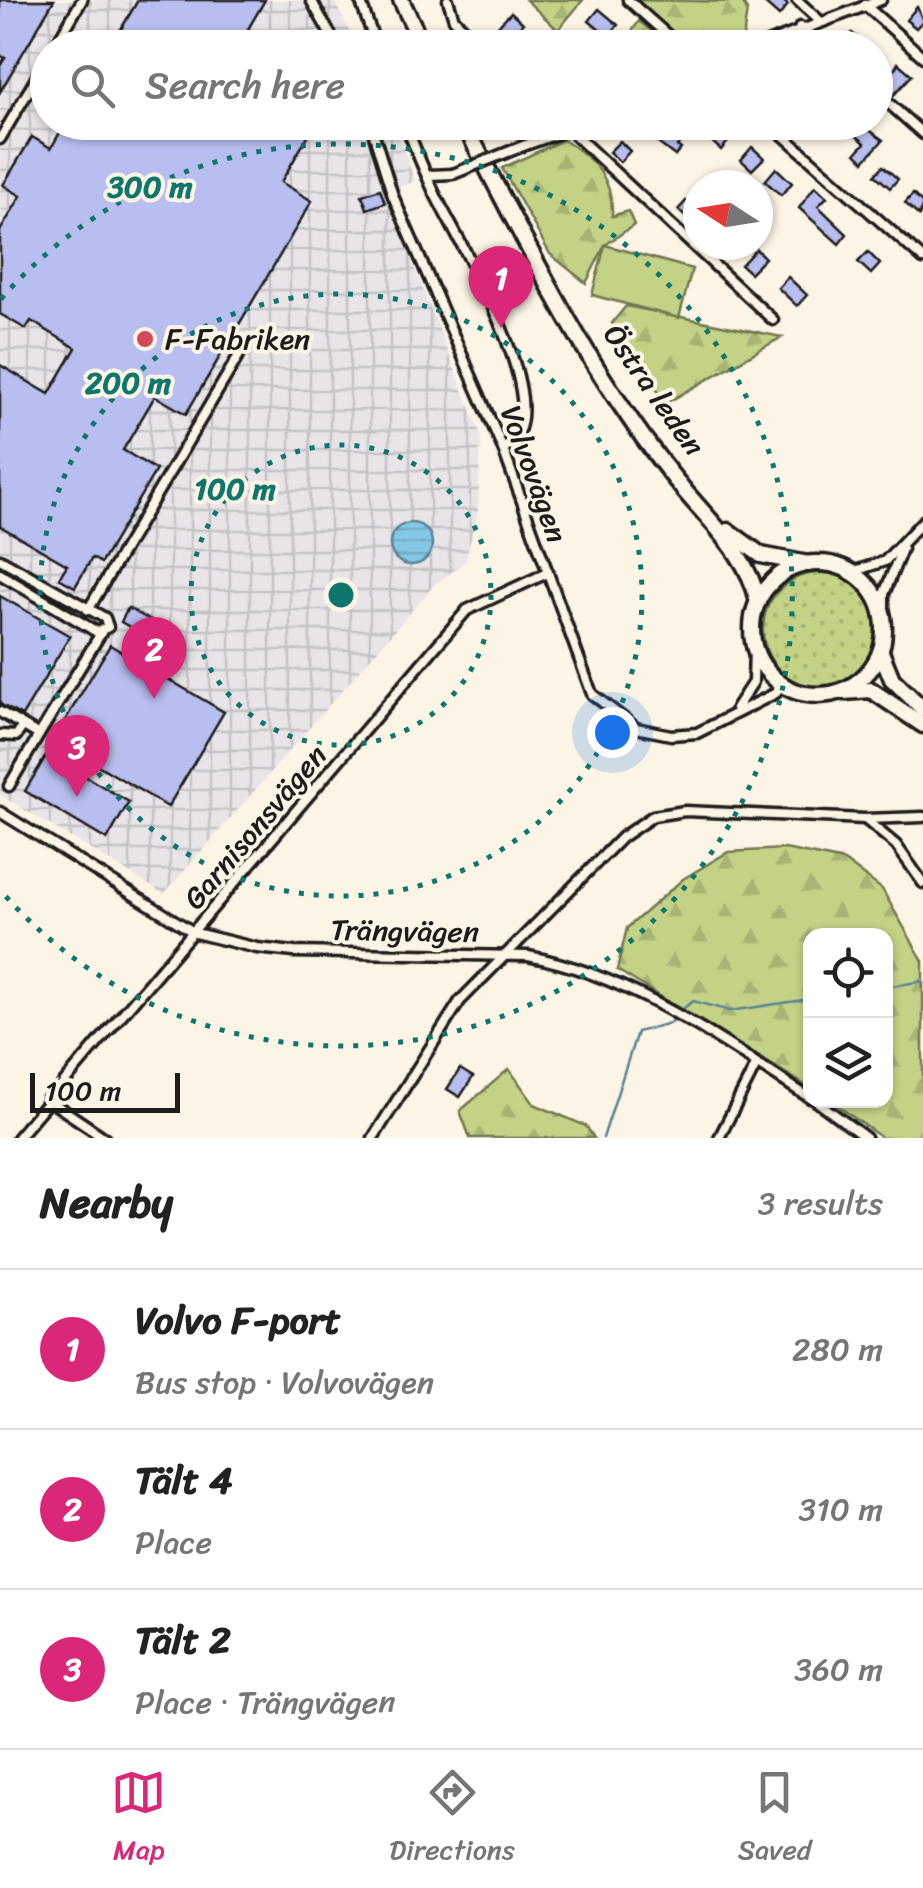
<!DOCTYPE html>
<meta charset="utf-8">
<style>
body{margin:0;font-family:Sriracha,sans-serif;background:#f6f6f6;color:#222}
.controls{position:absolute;right:30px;bottom:30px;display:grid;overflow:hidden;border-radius:20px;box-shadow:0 2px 8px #0004}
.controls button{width:90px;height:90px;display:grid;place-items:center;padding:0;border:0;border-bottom:2px solid #e0e0e0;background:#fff;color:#222;font:50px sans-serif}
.compass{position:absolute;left:683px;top:170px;width:90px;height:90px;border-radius:50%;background:#fff;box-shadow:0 2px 8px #0004;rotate:282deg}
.scale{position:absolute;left:30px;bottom:25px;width:150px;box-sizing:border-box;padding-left:10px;border:5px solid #1c1c1c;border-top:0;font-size:28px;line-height:35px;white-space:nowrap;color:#1c1c1c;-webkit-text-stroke:8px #fcf5e5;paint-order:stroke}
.you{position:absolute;left:612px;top:732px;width:35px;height:35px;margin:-25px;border:8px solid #fff;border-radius:50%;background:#1a73e8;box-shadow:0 0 0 15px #1a73e833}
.badge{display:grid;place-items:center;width:65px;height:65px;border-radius:50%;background:#db2777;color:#fff;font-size:32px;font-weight:700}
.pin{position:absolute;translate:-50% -82px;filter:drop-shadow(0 2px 5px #0008)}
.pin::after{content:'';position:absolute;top:52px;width:35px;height:30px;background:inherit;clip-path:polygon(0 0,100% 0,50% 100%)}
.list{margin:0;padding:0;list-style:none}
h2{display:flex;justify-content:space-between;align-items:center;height:130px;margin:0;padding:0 40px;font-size:42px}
h2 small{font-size:32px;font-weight:400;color:#767676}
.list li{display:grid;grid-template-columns:65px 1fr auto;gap:30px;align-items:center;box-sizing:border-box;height:160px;padding:0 40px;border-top:2px solid #e0e0e0}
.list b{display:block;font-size:38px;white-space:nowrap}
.list p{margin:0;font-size:32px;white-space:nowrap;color:#767676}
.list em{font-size:32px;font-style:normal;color:#767676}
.icon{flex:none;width:55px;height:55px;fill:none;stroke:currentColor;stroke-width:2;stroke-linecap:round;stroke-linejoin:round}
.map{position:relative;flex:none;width:923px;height:1138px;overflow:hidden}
.search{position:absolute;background:#fff;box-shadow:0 2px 8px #0004;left:30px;right:30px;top:30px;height:110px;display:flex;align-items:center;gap:25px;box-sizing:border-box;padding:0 35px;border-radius:55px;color:#767676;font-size:38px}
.sheet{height:610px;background:#fff}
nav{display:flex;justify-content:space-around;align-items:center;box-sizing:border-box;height:140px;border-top:2px solid #e0e0e0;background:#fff;font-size:28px;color:#767676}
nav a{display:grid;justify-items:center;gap:5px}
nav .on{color:#db2777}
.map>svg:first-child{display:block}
.industrial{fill:url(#industrial-grid)}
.green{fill:url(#green-dots);stroke:#707751;stroke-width:2.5}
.forest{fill:url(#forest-firs);stroke:#707751;stroke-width:2.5}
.pitch{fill:#c4d286;stroke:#707751;stroke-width:2.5}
.water{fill:url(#water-rules);stroke:#5a8395;stroke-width:2.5}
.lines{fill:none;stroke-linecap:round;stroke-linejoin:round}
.stream{stroke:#5a8395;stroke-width:2.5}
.building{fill:#b8beef;stroke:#1c1c1c;stroke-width:2.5}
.minor-casing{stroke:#1c1c1c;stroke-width:15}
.trunk-casing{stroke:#1c1c1c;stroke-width:21}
.minor{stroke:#fcf5e5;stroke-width:8}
.trunk{stroke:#fcf5e5;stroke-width:14}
.minor-bridge-casing{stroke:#1c1c1c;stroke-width:15;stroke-linecap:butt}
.minor-bridge{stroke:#fcf5e5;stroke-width:8}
.ring{fill:none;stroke:#0f766e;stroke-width:5;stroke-dasharray:5 10}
.poi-dot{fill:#d1495b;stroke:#fcf5e5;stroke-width:4}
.labels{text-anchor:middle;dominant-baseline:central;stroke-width:8;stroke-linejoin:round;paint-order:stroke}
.poi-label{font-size:30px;fill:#1c1c1c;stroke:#fcf5e5;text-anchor:start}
.street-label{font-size:30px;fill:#1c1c1c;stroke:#fcf5e5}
.centre{fill:#0f766e;stroke:#fcf5e5;stroke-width:5}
.ring-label{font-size:30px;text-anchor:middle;font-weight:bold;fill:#0f766e;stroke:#fcf5e5;stroke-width:8;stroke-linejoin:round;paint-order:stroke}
</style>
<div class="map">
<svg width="923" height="1138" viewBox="0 0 923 1138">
<defs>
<pattern id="industrial-grid" width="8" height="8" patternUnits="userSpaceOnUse" patternTransform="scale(2.5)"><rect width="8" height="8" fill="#e8e4e8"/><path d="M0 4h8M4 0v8" fill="none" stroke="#c6c3c6"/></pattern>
<pattern id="green-dots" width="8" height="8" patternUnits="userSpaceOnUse" patternTransform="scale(2.5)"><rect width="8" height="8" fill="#c4d286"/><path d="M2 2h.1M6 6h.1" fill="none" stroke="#a8b473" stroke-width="1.8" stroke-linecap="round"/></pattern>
<pattern id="forest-firs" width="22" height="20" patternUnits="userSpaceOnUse" patternTransform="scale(2.5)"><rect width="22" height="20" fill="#c4d286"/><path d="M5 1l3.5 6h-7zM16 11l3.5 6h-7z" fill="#a8b473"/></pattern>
<pattern id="water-rules" width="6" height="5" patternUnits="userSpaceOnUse" patternTransform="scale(2.5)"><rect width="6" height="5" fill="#84c7e5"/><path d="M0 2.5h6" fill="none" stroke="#71aac4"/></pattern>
</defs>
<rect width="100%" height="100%" fill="#fcf5e5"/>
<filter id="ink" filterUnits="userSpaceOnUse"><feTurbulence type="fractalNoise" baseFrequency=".01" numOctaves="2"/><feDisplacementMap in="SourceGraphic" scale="20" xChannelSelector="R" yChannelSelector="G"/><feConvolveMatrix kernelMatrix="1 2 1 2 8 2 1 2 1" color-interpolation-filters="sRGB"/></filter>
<g filter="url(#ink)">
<polygon class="industrial" points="0,0 334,0 357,47 48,48 48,122 394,123 415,181 400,187 412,262 481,435 478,511 465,562 435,584 164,894 0,795"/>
<circle class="green" cx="820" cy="630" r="57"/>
<g class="forest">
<polygon points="526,0 583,0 558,30"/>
<polygon points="635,0 742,2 747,10 742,47 690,47"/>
<polygon points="639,21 671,47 621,47"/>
<path d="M563,140c30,17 51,39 49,76l16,-5 6,14 -29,20 -19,38 -36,-29 -48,-86z"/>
<polygon points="626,306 782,337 666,403 612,323"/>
<polygon points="785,849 844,861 882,889 923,961 923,1138 882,1138 831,1101 886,1100 886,936 810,936 810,1088 617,970 627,928 683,879 728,852"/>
<polygon points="509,1069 534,1104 586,1126 594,1138 470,1138 460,1111"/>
</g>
<polygon class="pitch" points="605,245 692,269 679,318 592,295"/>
<circle class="water" cx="411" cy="544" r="21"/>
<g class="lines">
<g class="stream">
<polyline points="886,987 923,981"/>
<polyline points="680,1011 693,1001 730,1011 810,999"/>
<polyline points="603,1138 637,1032 670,1023 675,1017"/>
</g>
</g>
<g class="building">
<polygon points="0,0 54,0 0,92 0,66 5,58 0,55"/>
<polygon points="138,0 265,0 248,29 279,48 110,48"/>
<polygon points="761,0 782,0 788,5 779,16"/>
<polygon points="917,7 923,21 916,28 906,20"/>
<polygon points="599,9 618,25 608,37 589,21"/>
<polygon points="511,12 523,23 506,40 495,29"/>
<polygon points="852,33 863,43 858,48 837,48"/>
<polygon points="898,63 912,75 892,97 884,89"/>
<polygon points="66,122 316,122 281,182 312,201 186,414 155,396 123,450 156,470 101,563 92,558 75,587 59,578 67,565 0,526 0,365 49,394 76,348 31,321 26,329 0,314 0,231 21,196 3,185 32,137 51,148"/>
<polygon points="642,122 698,122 677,146 681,149 675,156 637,127"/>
<polygon points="734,122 745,122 721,150 709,139 724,123 729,128"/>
<polygon points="861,124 883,140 864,161 856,153 865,143 853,133"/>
<polygon points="620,141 630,151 620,162 609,152"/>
<polygon points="752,147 764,158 752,170 741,160"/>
<polygon points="883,166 898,179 890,188 875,175"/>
<polygon points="776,168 792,183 781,195 765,181"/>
<polygon points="815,186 827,197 818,206 847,234 839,244 799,208"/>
<polygon points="380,189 385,203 367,209 362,195"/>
<polygon points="913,194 923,204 919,216 905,203"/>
<polygon points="686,201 698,212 693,224 678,210"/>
<polygon points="756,249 765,258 750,273 741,265"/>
<polygon points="868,252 880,264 871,274 858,262"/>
<polygon points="788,277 807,295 797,306 778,288"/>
<polygon points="0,596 70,636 22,716 0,704"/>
<polygon points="128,608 175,634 167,648 121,622"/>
<polygon points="110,645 224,712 168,807 54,739"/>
<polygon points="47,754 129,802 107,840 25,791"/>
<polygon points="460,1069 473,1077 460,1097 447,1089"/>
</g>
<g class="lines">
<defs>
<g id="minor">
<polyline points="311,0 338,48"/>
<polyline points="360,0 377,48"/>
<polyline points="448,0 454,19 484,48"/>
<polyline points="628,0 682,48"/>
<polyline points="797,0 820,21"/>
<polyline points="865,5 923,57"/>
<polyline points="800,27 824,48"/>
<polyline points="54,48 82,0"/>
<polyline points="754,48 881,0"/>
<polyline points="876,92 923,134"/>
<polyline points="370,122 393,196 503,449 592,694 636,728 671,735 697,733 776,693 780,684"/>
<path d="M405,122c9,25 19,48 29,70 21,45 133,223 69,257"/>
<polyline points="768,122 923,259"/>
<polyline points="573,128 576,136 773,320"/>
<polyline points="0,139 48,58"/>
<polyline points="523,146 590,122"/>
<polyline points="430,175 453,174"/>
<polyline points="0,559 105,618 108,627 97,632 0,574"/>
<polyline points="852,572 885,561 923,521"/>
<polyline points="88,610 245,345"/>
<polyline points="884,622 884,594 902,549"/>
<polyline points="736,708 753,682 754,647"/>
<polyline points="0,712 39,735 101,633"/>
<polyline points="0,735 16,736 23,726"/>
<polyline points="9,786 39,735"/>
<path d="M0,812l195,121 62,15 37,4 234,4c103,19 195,86 282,142"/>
<polyline points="866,820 896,845 923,883"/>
<polyline points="47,1099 105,1138"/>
<polyline points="815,1100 866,1138"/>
<polyline points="17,1138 467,610 547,573"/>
<polyline points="373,1138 460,1001 622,837 653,816 685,811 865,819 923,817"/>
<polyline points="719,1138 756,1065"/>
</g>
<g id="trunk">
<polyline points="401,0 424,48"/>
<path d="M463,122c67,128 127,255 220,367 29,35 66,67 75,113"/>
<polyline points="728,531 761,555 808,564"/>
<circle cx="818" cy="629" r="66"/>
<polyline points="881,652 892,679 923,709"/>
<polyline points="844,692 871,690 923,725"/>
</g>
</defs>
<use href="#minor" class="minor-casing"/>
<use href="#trunk" class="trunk-casing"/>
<use href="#minor" class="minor"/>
<use href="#trunk" class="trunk"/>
<defs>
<polyline id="minor-bridge" points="453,174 523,146"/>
</defs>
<use href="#minor-bridge" class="minor-bridge-casing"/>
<use href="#minor-bridge" class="minor-bridge"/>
</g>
</g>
<g class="ring">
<circle cx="341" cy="595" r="150"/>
<circle cx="341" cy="595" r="301"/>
<path d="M1 299A451 451 0 1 1 1 891"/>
</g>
<circle class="poi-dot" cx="145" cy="339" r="10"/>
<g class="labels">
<g class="poi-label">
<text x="165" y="339">F-Fabriken</text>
</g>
<g class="street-label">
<text transform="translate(654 390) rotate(55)">Östra leden</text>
<text transform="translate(534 474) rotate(70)">Volvovägen</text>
<text transform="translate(255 827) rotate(-50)">Garnisonsvägen</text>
<text transform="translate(405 931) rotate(1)">Trängvägen</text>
</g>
</g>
<circle cx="341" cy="595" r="15" class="centre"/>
<g class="ring-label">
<text x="150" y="197">300 m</text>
<text x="128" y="393">200 m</text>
<text x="235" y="499">100 m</text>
</g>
</svg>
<div class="controls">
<button><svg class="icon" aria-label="locate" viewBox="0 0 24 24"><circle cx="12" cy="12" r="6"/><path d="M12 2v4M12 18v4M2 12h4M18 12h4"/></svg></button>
<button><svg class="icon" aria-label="layers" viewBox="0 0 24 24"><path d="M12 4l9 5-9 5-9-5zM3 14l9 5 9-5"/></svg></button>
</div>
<svg class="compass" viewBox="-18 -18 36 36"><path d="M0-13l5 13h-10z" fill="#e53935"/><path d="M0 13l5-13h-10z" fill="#767676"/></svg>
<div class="scale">100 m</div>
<div class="you"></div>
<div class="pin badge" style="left:501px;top:328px">1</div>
<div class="pin badge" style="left:154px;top:699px">2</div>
<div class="pin badge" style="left:77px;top:797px">3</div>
<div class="search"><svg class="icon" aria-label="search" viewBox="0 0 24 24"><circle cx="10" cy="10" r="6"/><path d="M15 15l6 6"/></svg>Search here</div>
</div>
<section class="sheet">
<h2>Nearby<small>3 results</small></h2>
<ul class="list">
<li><span class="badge">1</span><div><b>Volvo F-port</b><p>Bus stop · Volvovägen</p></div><em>280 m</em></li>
<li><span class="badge">2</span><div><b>Tält 4</b><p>Place</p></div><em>310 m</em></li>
<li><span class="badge">3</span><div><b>Tält 2</b><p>Place · Trängvägen</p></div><em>360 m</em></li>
</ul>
</section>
<nav>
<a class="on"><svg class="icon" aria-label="map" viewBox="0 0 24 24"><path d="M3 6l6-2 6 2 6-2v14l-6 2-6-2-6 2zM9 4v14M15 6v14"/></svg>Map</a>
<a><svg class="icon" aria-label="directions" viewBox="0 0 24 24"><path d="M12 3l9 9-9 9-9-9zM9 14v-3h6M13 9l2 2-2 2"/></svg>Directions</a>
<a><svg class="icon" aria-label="saved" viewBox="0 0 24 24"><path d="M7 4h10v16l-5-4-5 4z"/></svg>Saved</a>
</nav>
